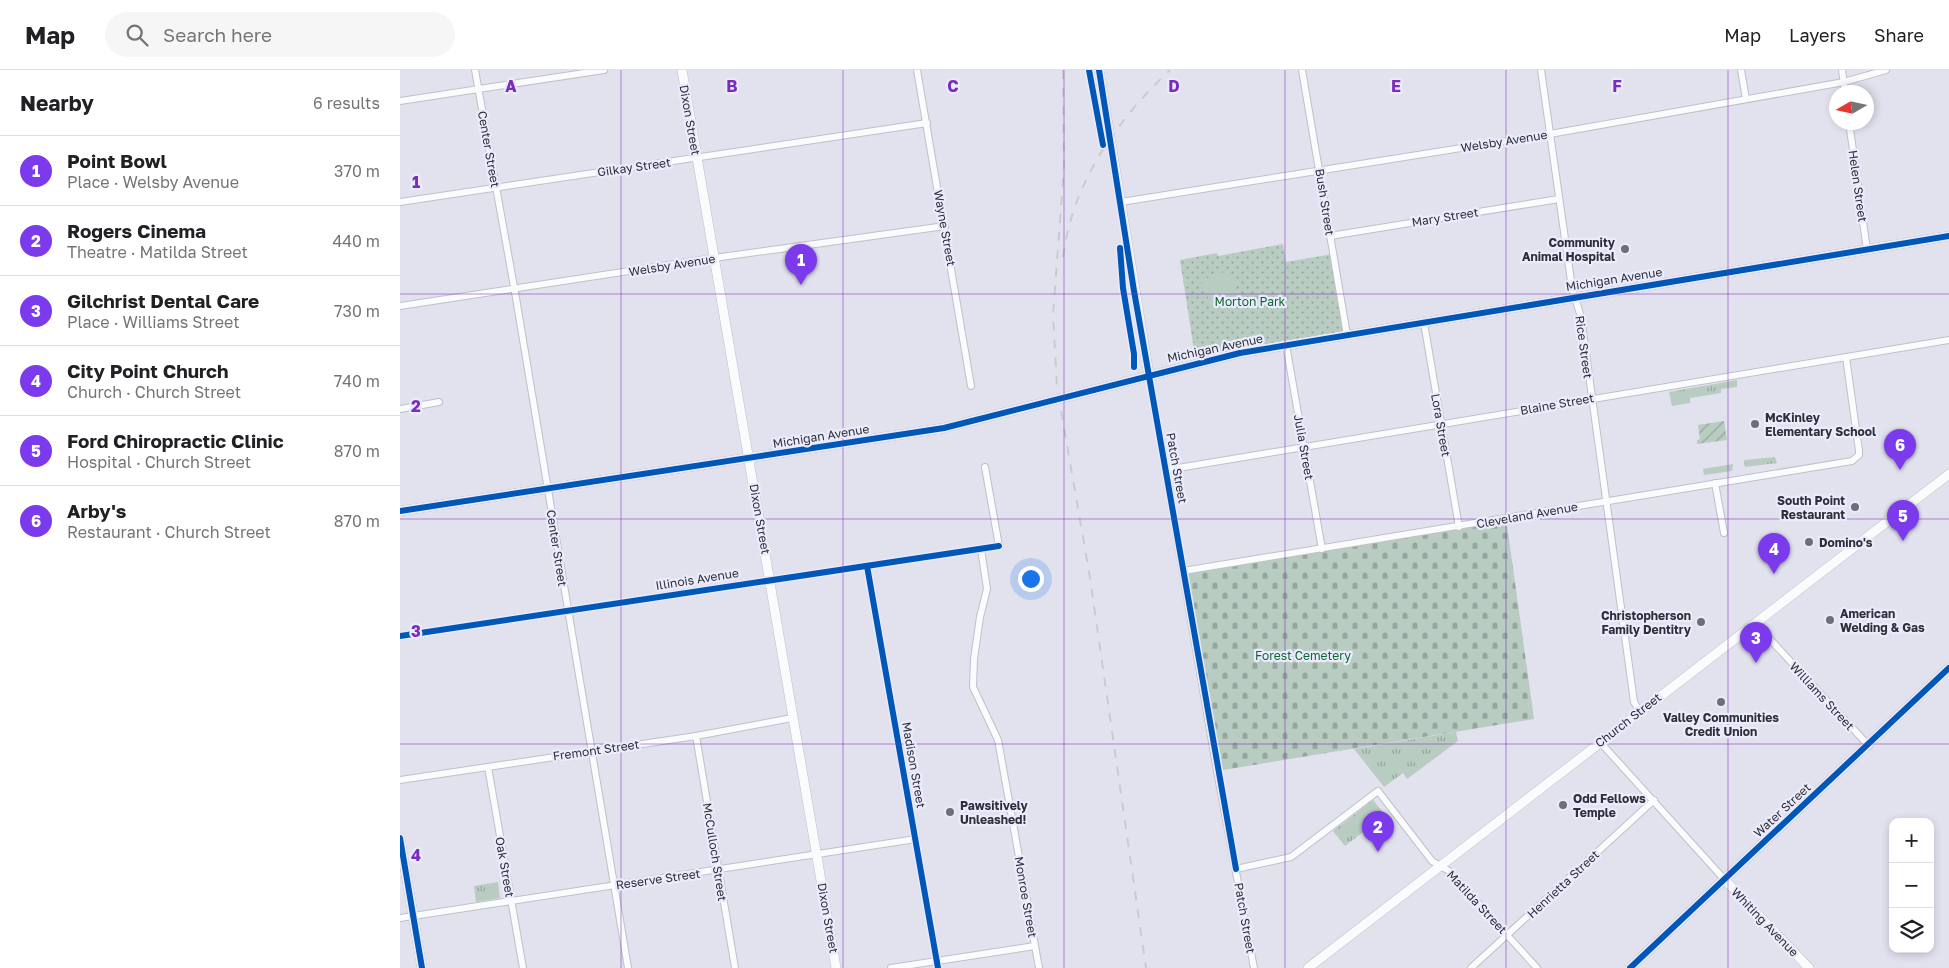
<!DOCTYPE html>
<meta charset="utf-8">
<style>
body{margin:0;font-family:"Golos Text",sans-serif;background:#f6f6f6;color:#202124}
.controls{position:absolute;right:15px;bottom:15px;display:grid;overflow:hidden;border-radius:10px;box-shadow:0 2px 8px #0003}
.controls button{width:45px;height:45px;display:grid;place-items:center;padding:0;border:0;border-bottom:1px solid #e0e0e0;background:#fff;color:#202124;font:25px sans-serif}
.compass{position:absolute;left:1429px;top:15px;width:45px;height:45px;border-radius:50%;background:#fff;box-shadow:0 2px 8px #0003;rotate:261deg}
.you{position:absolute;left:630px;top:508px;width:18px;height:18px;margin:-12px;border:4px solid #fff;border-radius:50%;background:#1a73e8;box-shadow:0 0 0 8px #1a73e833}
.badge{display:grid;place-items:center;width:32px;height:32px;border-radius:50%;background:#7c3aed;color:#fff;font-size:16px;font-weight:700}
.pin{position:absolute;translate:-50% -41px;filter:drop-shadow(0 1px 2px #0008)}
.pin::after{content:'';position:absolute;top:26px;width:18px;height:15px;background:inherit;clip-path:polygon(0 0,100% 0,50% 100%)}
.list{margin:0;padding:0;list-style:none}
h2{display:flex;justify-content:space-between;align-items:center;height:65px;margin:0;padding:0 20px;font-size:21px}
h2 small{font-size:16px;font-weight:400;color:#757577}
.list li{display:grid;grid-template-columns:32px 1fr auto;gap:15px;align-items:center;box-sizing:border-box;height:70px;padding:0 20px;border-top:1px solid #e0e0e0}
.list b{display:block;font-size:19px;white-space:nowrap}
.list p{margin:0;font-size:16px;white-space:nowrap;color:#757577}
.list em{font-size:16px;font-style:normal;color:#757577}
.icon{flex:none;width:28px;height:28px;fill:none;stroke:currentColor;stroke-width:2;stroke-linecap:round;stroke-linejoin:round}
.map{position:relative;flex:none;width:1549px;height:898px;overflow:hidden}
header{display:flex;align-items:center;gap:30px;box-sizing:border-box;height:70px;padding:0 25px;background:#fff;border-bottom:1px solid #e0e0e0}
header strong{font-size:24px}
nav{display:flex;gap:28px;margin-inline-start:auto;font-size:18px}
.search{width:350px;height:45px;background:#f6f6f6;display:flex;align-items:center;gap:12px;box-sizing:border-box;padding:0 18px;border-radius:28px;color:#757577;font-size:19px}
main{display:flex}
aside{flex:1;background:#fff}
.map>svg:first-child{display:block}
.grass{fill:url(#grass-tufts)}
.cemetery{fill:url(#cemetery-stones)}
.park{fill:url(#park-dots)}
.garden{fill:url(#garden-furrows)}
.pitch{fill:#b8ccc1}
.lines{fill:none;stroke-linecap:round;stroke-linejoin:round}
.street-casing{stroke:#c0c0c9;stroke-width:8}
.secondary-casing{stroke:#c0c0c9;stroke-width:10}
.street{stroke:#fafbfc;stroke-width:6}
.secondary{stroke:#fafbfc;stroke-width:9}
.rail{stroke:#cbcbcf;stroke-width:2;stroke-dasharray:9 9;stroke-linecap:butt}
.cycleway-casing{stroke:#eaebfc;stroke-width:9}
.cycleway{stroke:#0057b8;stroke-width:6}
.grid{fill:none;stroke:#7b2cbf;stroke-width:1;stroke-opacity:0.55}
.poi-dot{fill:#6d6e78;stroke:#eaebfc;stroke-width:2}
.labels{text-anchor:middle;dominant-baseline:central;stroke-width:4.5;stroke-linejoin:round;paint-order:stroke}
.street-label{font-size:12px;fill:#2f2f38;stroke:#eaebfc}
.poi-label{font-size:12px;font-weight:bold;fill:#2f2f38;stroke:#eaebfc;text-anchor:start}
.park-label{font-size:12px;fill:#0f682d;stroke:#eaebfc}
.grid-label{font-size:16px;text-anchor:middle;font-weight:bold;fill:#7b2cbf;stroke:#eaebfc;stroke-width:4.5;stroke-linejoin:round;paint-order:stroke}
</style>
<header>
<strong>Map</strong>
<div class="search"><svg class="icon" aria-label="search" viewBox="0 0 24 24"><circle cx="10" cy="10" r="6"/><path d="M15 15l6 6"/></svg>Search here</div>
<nav><a>Map</a><a>Layers</a><a>Share</a></nav>
</header>
<main>
<aside>
<h2>Nearby<small>6 results</small></h2>
<ul class="list">
<li><span class="badge">1</span><div><b>Point Bowl</b><p>Place · Welsby Avenue</p></div><em>370 m</em></li>
<li><span class="badge">2</span><div><b>Rogers Cinema</b><p>Theatre · Matilda Street</p></div><em>440 m</em></li>
<li><span class="badge">3</span><div><b>Gilchrist Dental Care</b><p>Place · Williams Street</p></div><em>730 m</em></li>
<li><span class="badge">4</span><div><b>City Point Church</b><p>Church · Church Street</p></div><em>740 m</em></li>
<li><span class="badge">5</span><div><b>Ford Chiropractic Clinic</b><p>Hospital · Church Street</p></div><em>870 m</em></li>
<li><span class="badge">6</span><div><b>Arby's</b><p>Restaurant · Church Street</p></div><em>870 m</em></li>
</ul>
</aside>
<div class="map">
<svg width="1549" height="898" viewBox="0 0 1549 898">
<defs>
<pattern id="grass-tufts" width="24" height="20" patternUnits="userSpaceOnUse" patternTransform="scale(1.25)"><rect width="24" height="20" fill="#b8ccc1"/><path d="M3 7l-1-3M5 7V3M7 7l1-3M15 17l-1-3M17 17v-4M19 17l1-3" fill="none" stroke="#96a69e"/></pattern>
<pattern id="cemetery-stones" width="16" height="16" patternUnits="userSpaceOnUse" patternTransform="scale(1.25)"><rect width="16" height="16" fill="#b8ccc1"/><path d="M2 7V4a2 2 0 0 1 4 0v3zM10 15v-3a2 2 0 0 1 4 0v3z" fill="#96a69e"/></pattern>
<pattern id="park-dots" width="8" height="8" patternUnits="userSpaceOnUse" patternTransform="scale(1.25)"><rect width="8" height="8" fill="#b8ccc1"/><path d="M2 2h.1M6 6h.1" fill="none" stroke="#96a69e" stroke-width="1.8" stroke-linecap="round"/></pattern>
<pattern id="garden-furrows" width="10" height="10" patternUnits="userSpaceOnUse" patternTransform="scale(1.25)"><rect width="10" height="10" fill="#b8ccc1"/><path d="M-1 1l2-2M0 10L10 0M9 11l2-2" fill="none" stroke="#96a69e"/></pattern>
</defs>
<rect width="100%" height="100%" fill="#e1e2ee"/>
<g class="grass">
<polygon points="1337,310 1337,317 1321,319 1321,323 1290,328 1290,333 1272,336 1269,322"/>
<polygon points="1375,387 1377,393 1345,397 1344,390"/>
<polygon points="1333,394 1332,401 1304,405 1303,399"/>
<polygon points="1056,662 1058,671 1007,709 1003,703 984,717 954,679"/>
<polygon points="973,730 985,745 945,776 933,761"/>
<polygon points="98,812 100,828 76,832 74,816"/>
</g>
<polygon class="cemetery" points="1107,455 1134,649 817,701 783,501 1059,457"/>
<polygon class="park" points="883,174 886,192 933,184 947,265 796,293 780,190 817,183 818,186"/>
<polygon class="garden" points="1324,351 1327,370 1297,374 1297,370 1300,369 1298,355"/>
<path class="pitch" d="M824,202l10,9c2,18 -6,22 -23,25l-10,-26z"/>
<g class="lines">
<defs>
<g id="street">
<polyline points="75,0 116,228 228,898"/>
<polyline points="517,0 571,316"/>
<polyline points="902,0 947,265"/>
<polyline points="1141,0 1172,218 1181,247 1234,632 1240,642"/>
<polyline points="1341,0 1346,29"/>
<polyline points="1442,0 1445,22"/>
<polyline points="0,31 204,0"/>
<polyline points="1449,52 1467,180"/>
<polyline points="0,132 527,53"/>
<polyline points="721,132 1150,64 1444,12 1486,0"/>
<polyline points="930,166 1159,129"/>
<polyline points="0,236 314,188 545,156"/>
<polyline points="1024,253 1059,457"/>
<polyline points="886,275 922,479"/>
<polyline points="749,305 817,701 854,898"/>
<polyline points="0,339 39,332"/>
<polyline points="766,400 1549,270"/>
<polyline points="1315,413 1324,463"/>
<polyline points="581,479 587,519 580,547 574,589 573,617 598,670 639,898"/>
<polyline points="467,496 538,898"/>
<polyline points="783,501 1452,391 1459,385 1459,381 1446,287"/>
<polyline points="1355,553 1469,676"/>
<polyline points="0,566 599,476 585,397"/>
<polyline points="296,666 335,898"/>
<polyline points="1200,672 1324,809"/>
<polyline points="88,697 123,898"/>
<polyline points="0,710 296,666 392,648"/>
<polyline points="836,799 891,787 978,721 1032,791 1049,801 1137,898"/>
<polyline points="0,848 516,769"/>
<polyline points="491,898 635,876"/>
<polyline points="1071,898 1254,730"/>
</g>
<g id="secondary">
<polyline points="282,0 436,898"/>
<polyline points="699,0 749,305"/>
<polyline points="0,441 544,358 840,283 1549,166"/>
<polyline points="0,768 22,898"/>
<polyline points="1324,809 1409,898"/>
<polyline points="908,898 1549,404"/>
<polyline points="1230,898 1549,598"/>
</g>
</defs>
<use href="#street" class="street-casing"/>
<use href="#secondary" class="secondary-casing"/>
<use href="#street" class="street"/>
<use href="#secondary" class="secondary"/>
<g class="rail">
<polyline points="663,0 664,97 653,245 657,317 690,508 746,898"/>
<path d="M663,187c9,-74 54,-137 107,-187"/>
</g>
<defs>
<g id="cycleway">
<polyline points="689,0 703,75"/>
<polyline points="699,0 734,221 836,799"/>
<polyline points="720,178 723,218 734,284 734,297"/>
<polyline points="0,441 544,358 840,283 1549,166"/>
<polyline points="467,496 538,898"/>
<polyline points="0,566 599,476"/>
<polyline points="0,768 22,898"/>
<polyline points="1230,898 1549,598"/>
</g>
</defs>
<use href="#cycleway" class="cycleway-casing"/>
<use href="#cycleway" class="cycleway"/>
</g>
<path class="grid" d="M221,0v898M443,0v898M664,0v898M885,0v898M1106,0v898M1328,0v898M0,224h1549M0,449h1549M0,674h1549"/>
<g class="poi-dot">
<circle cx="1225" cy="179" r="5"/>
<circle cx="1355" cy="354" r="5"/>
<circle cx="1455" cy="437" r="5"/>
<circle cx="1409" cy="472" r="5"/>
<circle cx="1430" cy="550" r="5"/>
<circle cx="1301" cy="552" r="5"/>
<circle cx="1321" cy="632" r="5"/>
<circle cx="1163" cy="735" r="5"/>
<circle cx="550" cy="742" r="5"/>
</g>
<g class="labels">
<g class="street-label">
<text transform="translate(290 50) rotate(80)">Dixon Street</text>
<text transform="translate(1104 71) rotate(-9)">Welsby Avenue</text>
<text transform="translate(89 79) rotate(80)">Center Street</text>
<text transform="translate(234 97) rotate(-8)">Gilkay Street</text>
<text transform="translate(1458 116) rotate(82)">Helen Street</text>
<text transform="translate(925 132) rotate(81)">Bush Street</text>
<text transform="translate(1045 147) rotate(-9)">Mary Street</text>
<text transform="translate(545 158) rotate(80)">Wayne Street</text>
<text transform="translate(272 195) rotate(-9)">Welsby Avenue</text>
<text transform="translate(1214 209) rotate(-9)">Michigan Avenue</text>
<text transform="translate(1184 277) rotate(82)">Rice Street</text>
<text transform="translate(815 278) rotate(-12)">Michigan Avenue</text>
<text transform="translate(1157 334) rotate(-10)">Blaine Street</text>
<text transform="translate(1041 355) rotate(80)">Lora Street</text>
<text transform="translate(421 366) rotate(-9)">Michigan Avenue</text>
<text transform="translate(904 377) rotate(80)">Julia Street</text>
<text transform="translate(777 398) rotate(80)">Patch Street</text>
<text transform="translate(1127 445) rotate(-10)">Cleveland Avenue</text>
<text transform="translate(360 449) rotate(80)">Dixon Street</text>
<text transform="translate(157 478) rotate(81)">Center Street</text>
<text transform="translate(297 509) rotate(-9)">Illinois Avenue</text>
<text transform="translate(1422 626) rotate(47)">Williams Street</text>
<text transform="translate(1228 650) rotate(-38)">Church Street</text>
<text transform="translate(196 680) rotate(-8)">Fremont Street</text>
<text transform="translate(514 695) rotate(80)">Madison Street</text>
<text transform="translate(1382 740) rotate(-43)">Water Street</text>
<text transform="translate(315 782) rotate(81)">McCulloch Street</text>
<text transform="translate(105 797) rotate(80)">Oak Street</text>
<text transform="translate(258 809) rotate(-8)">Reserve Street</text>
<text transform="translate(1163 814) rotate(-43)">Henrietta Street</text>
<text transform="translate(626 827) rotate(80)">Monroe Street</text>
<text transform="translate(1077 832) rotate(47)">Matilda Street</text>
<text transform="translate(428 848) rotate(80)">Dixon Street</text>
<text transform="translate(845 848) rotate(80)">Patch Street</text>
<text transform="translate(1365 852) rotate(46)">Whiting Avenue</text>
</g>
<g class="poi-label">
<text x="1215" y="172" text-anchor="end">Community<tspan x="1215" dy="14">Animal Hospital</tspan></text>
<text x="1365" y="347">McKinley<tspan x="1365" dy="14">Elementary School</tspan></text>
<text x="1445" y="430" text-anchor="end">South Point<tspan x="1445" dy="14">Restaurant</tspan></text>
<text x="1419" y="472">Domino's</text>
<text x="1440" y="543">American<tspan x="1440" dy="14">Welding &amp; Gas</tspan></text>
<text x="1291" y="545" text-anchor="end">Christopherson<tspan x="1291" dy="14">Family Dentitry</tspan></text>
<text x="1321" y="647" text-anchor="middle">Valley Communities<tspan x="1321" dy="14">Credit Union</tspan></text>
<text x="1173" y="728">Odd Fellows<tspan x="1173" dy="14">Temple</tspan></text>
<text x="560" y="735">Pawsitively<tspan x="560" dy="14">Unleashed!</tspan></text>
</g>
<g class="park-label">
<text x="850" y="231">Morton Park</text>
<text x="903" y="585">Forest Cemetery</text>
</g>
</g>
<g class="grid-label">
<text x="111" y="22">A</text>
<text x="332" y="22">B</text>
<text x="553" y="22">C</text>
<text x="774" y="22">D</text>
<text x="996" y="22">E</text>
<text x="1217" y="22">F</text>
<text x="16" y="118">1</text>
<text x="16" y="342">2</text>
<text x="16" y="567">3</text>
<text x="16" y="791">4</text>
</g>
</svg>
<div class="controls">
<button>+</button>
<button>−</button>
<button><svg class="icon" aria-label="layers" viewBox="0 0 24 24"><path d="M12 4l9 5-9 5-9-5zM3 14l9 5 9-5"/></svg></button>
</div>
<svg class="compass" viewBox="-18 -18 36 36"><path d="M0-13l5 13h-10z" fill="#e53935"/><path d="M0 13l5-13h-10z" fill="#757577"/></svg>
<div class="you"></div>
<div class="pin badge" style="left:401px;top:215px">1</div>
<div class="pin badge" style="left:978px;top:782px">2</div>
<div class="pin badge" style="left:1356px;top:593px">3</div>
<div class="pin badge" style="left:1374px;top:504px">4</div>
<div class="pin badge" style="left:1503px;top:471px">5</div>
<div class="pin badge" style="left:1500px;top:400px">6</div>
</div>
</main>
